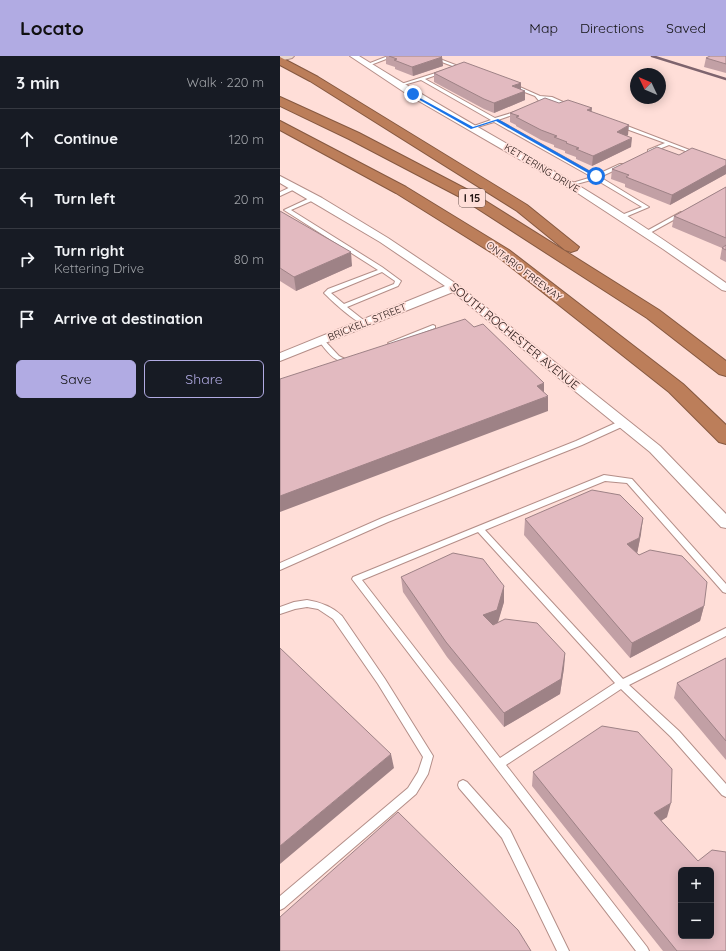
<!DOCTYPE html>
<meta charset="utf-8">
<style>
body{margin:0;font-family:Quicksand,sans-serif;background:#242831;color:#f1f3f6}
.controls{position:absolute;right:12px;bottom:12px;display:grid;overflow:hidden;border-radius:6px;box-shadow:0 2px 10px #0003}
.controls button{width:36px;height:36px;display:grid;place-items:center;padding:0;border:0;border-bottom:1px solid #363941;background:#171b24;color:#f1f3f6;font:20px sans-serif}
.compass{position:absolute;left:350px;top:12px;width:36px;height:36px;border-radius:50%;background:#171b24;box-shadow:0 2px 10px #0003;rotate:314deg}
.stop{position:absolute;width:12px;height:12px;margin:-9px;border:3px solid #1a73e8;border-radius:50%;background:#fff}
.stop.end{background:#1a73e8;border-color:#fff;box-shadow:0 1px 4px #0008}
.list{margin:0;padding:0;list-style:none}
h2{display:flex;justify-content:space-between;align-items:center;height:52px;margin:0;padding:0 16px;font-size:17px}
h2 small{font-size:13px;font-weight:400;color:#9ea1a6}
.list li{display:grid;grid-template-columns:26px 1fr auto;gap:12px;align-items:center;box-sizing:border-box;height:60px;padding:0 16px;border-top:1px solid #363941}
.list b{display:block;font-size:15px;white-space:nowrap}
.list p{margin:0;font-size:13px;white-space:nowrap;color:#9ea1a6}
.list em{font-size:13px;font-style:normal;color:#9ea1a6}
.actions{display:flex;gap:8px;padding:12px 16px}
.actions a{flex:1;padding:9px 0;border:1px solid #b1abe3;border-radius:6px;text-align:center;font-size:14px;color:#b1abe3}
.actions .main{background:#b1abe3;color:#111}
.icon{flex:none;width:22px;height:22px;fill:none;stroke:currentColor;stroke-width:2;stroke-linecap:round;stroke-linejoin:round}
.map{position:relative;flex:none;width:446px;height:895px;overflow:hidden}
header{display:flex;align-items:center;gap:24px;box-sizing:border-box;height:56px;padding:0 20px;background:#b1abe3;color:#111}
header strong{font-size:19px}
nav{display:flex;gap:22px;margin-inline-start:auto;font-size:14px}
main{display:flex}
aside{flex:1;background:#171b24}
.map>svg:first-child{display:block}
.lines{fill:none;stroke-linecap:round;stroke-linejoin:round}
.stream{stroke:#7e646e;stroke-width:2.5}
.service-casing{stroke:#b48e88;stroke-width:2}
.minor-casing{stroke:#b48e88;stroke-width:2}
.secondary-casing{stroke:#b48e88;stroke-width:2}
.motorway-casing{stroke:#865941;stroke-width:2}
.service{fill:#fff;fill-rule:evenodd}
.minor{fill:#fff;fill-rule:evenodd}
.secondary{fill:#ebd8ce;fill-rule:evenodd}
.motorway{fill:#bc7e5a;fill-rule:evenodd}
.wall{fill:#c2a0a5}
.shaded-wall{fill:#9e8286}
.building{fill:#e2bac0;stroke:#9e8286;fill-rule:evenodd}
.route{fill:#1a73e8}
.labels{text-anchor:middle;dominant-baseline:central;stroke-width:3.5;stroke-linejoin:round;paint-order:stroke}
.far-street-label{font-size:10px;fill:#221412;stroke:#ffded8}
.shield{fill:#ffded8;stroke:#64514d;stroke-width:1}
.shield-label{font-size:11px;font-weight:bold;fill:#221412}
.street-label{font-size:12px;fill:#221412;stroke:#ffded8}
</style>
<header>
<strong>Locato</strong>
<nav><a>Map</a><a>Directions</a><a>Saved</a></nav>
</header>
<main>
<aside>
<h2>3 min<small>Walk · 220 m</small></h2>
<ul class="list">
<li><svg class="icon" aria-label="ahead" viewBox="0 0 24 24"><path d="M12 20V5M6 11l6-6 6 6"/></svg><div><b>Continue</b></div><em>120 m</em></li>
<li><svg class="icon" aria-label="left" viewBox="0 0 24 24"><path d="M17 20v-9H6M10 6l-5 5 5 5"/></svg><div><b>Turn left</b></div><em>20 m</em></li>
<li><svg class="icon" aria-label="right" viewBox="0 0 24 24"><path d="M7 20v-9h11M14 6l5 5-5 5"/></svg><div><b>Turn right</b><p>Kettering Drive</p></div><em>80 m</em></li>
<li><svg class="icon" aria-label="arrive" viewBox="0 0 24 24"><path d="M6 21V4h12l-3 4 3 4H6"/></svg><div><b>Arrive at destination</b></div></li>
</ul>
<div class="actions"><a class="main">Save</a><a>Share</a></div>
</aside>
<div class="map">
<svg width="446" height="895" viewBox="0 0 446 895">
<rect width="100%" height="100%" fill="#ffded8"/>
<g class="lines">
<polyline class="stream" points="372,0 446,23"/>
<defs>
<g id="service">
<polygon points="108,0 114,0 88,10 85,9"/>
<polygon points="146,0 152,0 186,13 183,14"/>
<polygon points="162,15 165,16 145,23 215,62 241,54 241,56 218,64 316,119 340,108 344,108 344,110 320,121 369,151 343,162 339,162 339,160 362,151 315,123 289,130 289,128 312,121 214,66 191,73 191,71 211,64 141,24 120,30 118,29"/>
<path d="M229,28h4l27,12 12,1 20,9c-6,2 -21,-7 -30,-7l2,2 -4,1 -5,-6 -26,-10z"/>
<polygon points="338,68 342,68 420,98 416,99 389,89 372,96 368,96 368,94 385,87 338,70"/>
<polygon points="15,129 18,131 17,132 0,140 0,136"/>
<path d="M34,140l3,2 -1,1 -25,11 91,57 19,14 -3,5 -51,21 19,15v2c-9,1 -35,-24 -42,-31l4,-4 50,-19 -94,-60zM102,216l13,9 -1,3 -50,20 -13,-11z"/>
<polygon points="401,156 406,157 368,178 363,177"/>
<polygon points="153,269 155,270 155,272 113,288 111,289 108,287"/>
<path d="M41,282l2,1 16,17 6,3h6v2c-16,4 -24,-10 -33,-21z"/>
<polygon points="340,365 343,365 347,367 346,369 302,389 108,466 0,514 0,507 102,462 296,385"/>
<path d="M324,419l28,4 94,105v9l-3,-1 -96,-109 -22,-2 -120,49 138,149 103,-51v8l-97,49 50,46 47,53v13l-4,-2 -51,-58 -50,-48 -115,76 141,182 2,4h-13l-284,-372 1,-2zM198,476l137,151 -115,75 -138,-178z"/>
<path d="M27,544c13,2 26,7 35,16l43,63 48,77 -5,18 -12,20 -132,114 -4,2v-14l128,-108 10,-16 5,-15 -45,-73 -45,-65 -15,-10 -11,-2 -12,2 -15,5v-7l14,-5z"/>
<polygon points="183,724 187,726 230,774 289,895 277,895 222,782 179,732 178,729 179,726"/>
</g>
<g id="minor">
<path d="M70,0h9c73,46 148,87 222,131 50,30 98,63 145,96v8l-4,-1 -59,-41 -87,-57 -166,-96z"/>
<polygon points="0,120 42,142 108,182 178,229 380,390 446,458 446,472 441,471 370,396 173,236 0,305 0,297 165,230 100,186 0,127"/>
</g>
<polygon id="secondary" points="0,0 14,0 12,2 0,5"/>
<g id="motorway">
<polygon points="0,1 38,21 247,149 299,191 297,194 291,196 285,194 237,155 30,25 0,9"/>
<polygon points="0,41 79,77 188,134 379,254 446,305 446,320 439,318 367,262 178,140 69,83 0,50"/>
<polygon points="0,65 126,131 229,194 403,328 446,369 446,388 439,386 389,336 217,200 116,137 0,74"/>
</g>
</defs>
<use href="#service" class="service-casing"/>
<use href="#minor" class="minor-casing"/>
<use href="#secondary" class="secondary-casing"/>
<use href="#motorway" class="motorway-casing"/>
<use href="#service" class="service"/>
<use href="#minor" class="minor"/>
<use href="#secondary" class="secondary"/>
<use href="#motorway" class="motorway"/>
</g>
<g class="wall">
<polygon points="106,0 161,0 162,1 163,10 133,20 115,13 115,11 106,8"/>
<polygon points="446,0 446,17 424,11 426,2"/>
<polygon points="154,17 241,34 245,35 245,44 214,57 204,53 154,26"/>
<polygon points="279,47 311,56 348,79 347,80 351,91 312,110 296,103 296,101 285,97 285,95 274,91 274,89 261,84 236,70 236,69 230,66 230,57"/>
<polygon points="399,99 446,104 446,118 390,149 345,131 345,128 331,123 332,113"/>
<polygon points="446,131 446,206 440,203 442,192 392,171 394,160"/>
<polygon points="0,155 72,210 16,235 0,225"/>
<polygon points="245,463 361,478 357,497 424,550 420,565 350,602 244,479"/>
<polygon points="121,521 224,530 224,546 217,567 285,597 284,612 280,638 224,671 167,601 123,536"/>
<polygon points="446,602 446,704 394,642 397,627"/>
<polygon points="253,716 387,761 381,765 418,805 446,895 383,895 252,730"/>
</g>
<g class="shaded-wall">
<polygon points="162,1 163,10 133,20 132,11"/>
<polygon points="241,27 241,36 232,30"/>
<polygon points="245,35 245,44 214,57 214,47"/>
<polygon points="312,52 311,61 307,54"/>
<polygon points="349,69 348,79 336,85 337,76"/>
<polygon points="352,82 351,91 312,110 313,100"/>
<polygon points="446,109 446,118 390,149 392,139"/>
<polygon points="71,196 72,210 16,235 14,221"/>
<polygon points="264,327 264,342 268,340 268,355 0,456 0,440"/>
<polygon points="363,462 361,478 357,498 347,488"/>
<polygon points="224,530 224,546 217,570 204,574 203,559"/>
<polygon points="424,550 420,565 350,602 352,587"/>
<polygon points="285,597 284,612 280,638 224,671 224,657"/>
<polygon points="111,698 114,712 0,808 0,790"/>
<polygon points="391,747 387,761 371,771 374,757"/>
</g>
<g class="building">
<polygon points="109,0 161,0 162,1 132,11 114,4 117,3"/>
<polygon points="430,0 446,0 446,8 426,2"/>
<polygon points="184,6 241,27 232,30 245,35 214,47 204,43 154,17"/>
<polygon points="265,42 279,47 288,44 312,52 307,54 349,69 337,76 352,82 313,100 296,93 299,92 286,87 287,86 274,81 277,80 261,74 236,61 239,60 230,57"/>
<polygon points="377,91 399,99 412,92 446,104 446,109 392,139 346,121 349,119 332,113"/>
<polygon points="446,131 446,182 394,160"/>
<polygon points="0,155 71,196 14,221 0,212"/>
<polygon points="446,189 446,194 442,192"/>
<polygon points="185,263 194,271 203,268 264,327 257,330 268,340 0,440 0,323"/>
<polygon points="312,434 340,439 363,462 359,482 347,488 359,499 370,494 402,500 427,526 424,550 352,587 245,463"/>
<polygon points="173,497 203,503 224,530 217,554 203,559 213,569 225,563 257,567 285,597 281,623 224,657 166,586 121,521"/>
<polygon points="0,592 111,698 0,790"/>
<polygon points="446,602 446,685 397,627"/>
<path d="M322,670l36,6 34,37 -1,34 -17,10 44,48 14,-11 14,2v99h-49l-144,-179zM401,814h30v66h-30z"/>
<polygon points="118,756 238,874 251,895 0,895 0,861"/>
</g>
<polygon class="route" points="131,37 193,71 218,63 319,120 315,121 216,65 191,73 131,39"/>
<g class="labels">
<g class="far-street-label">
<text transform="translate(262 112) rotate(31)">KETTERING DRIVE</text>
<text transform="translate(244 215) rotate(37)">ONTARIO FREEWAY</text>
<text transform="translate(87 266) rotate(-22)">BRICKELL STREET</text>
</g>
<rect class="shield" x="179" y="133" width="26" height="18" rx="3"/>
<g class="shield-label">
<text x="192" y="142">I 15</text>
</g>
<g class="street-label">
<text transform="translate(235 280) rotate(39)">SOUTH ROCHESTER AVENUE</text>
</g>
</g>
</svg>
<div class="controls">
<button>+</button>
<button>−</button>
</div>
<svg class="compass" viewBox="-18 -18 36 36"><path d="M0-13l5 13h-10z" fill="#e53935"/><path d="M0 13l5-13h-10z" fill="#9ea1a6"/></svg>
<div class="stop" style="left:316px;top:120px"></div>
<div class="stop end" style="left:133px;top:38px"></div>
</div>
</main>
